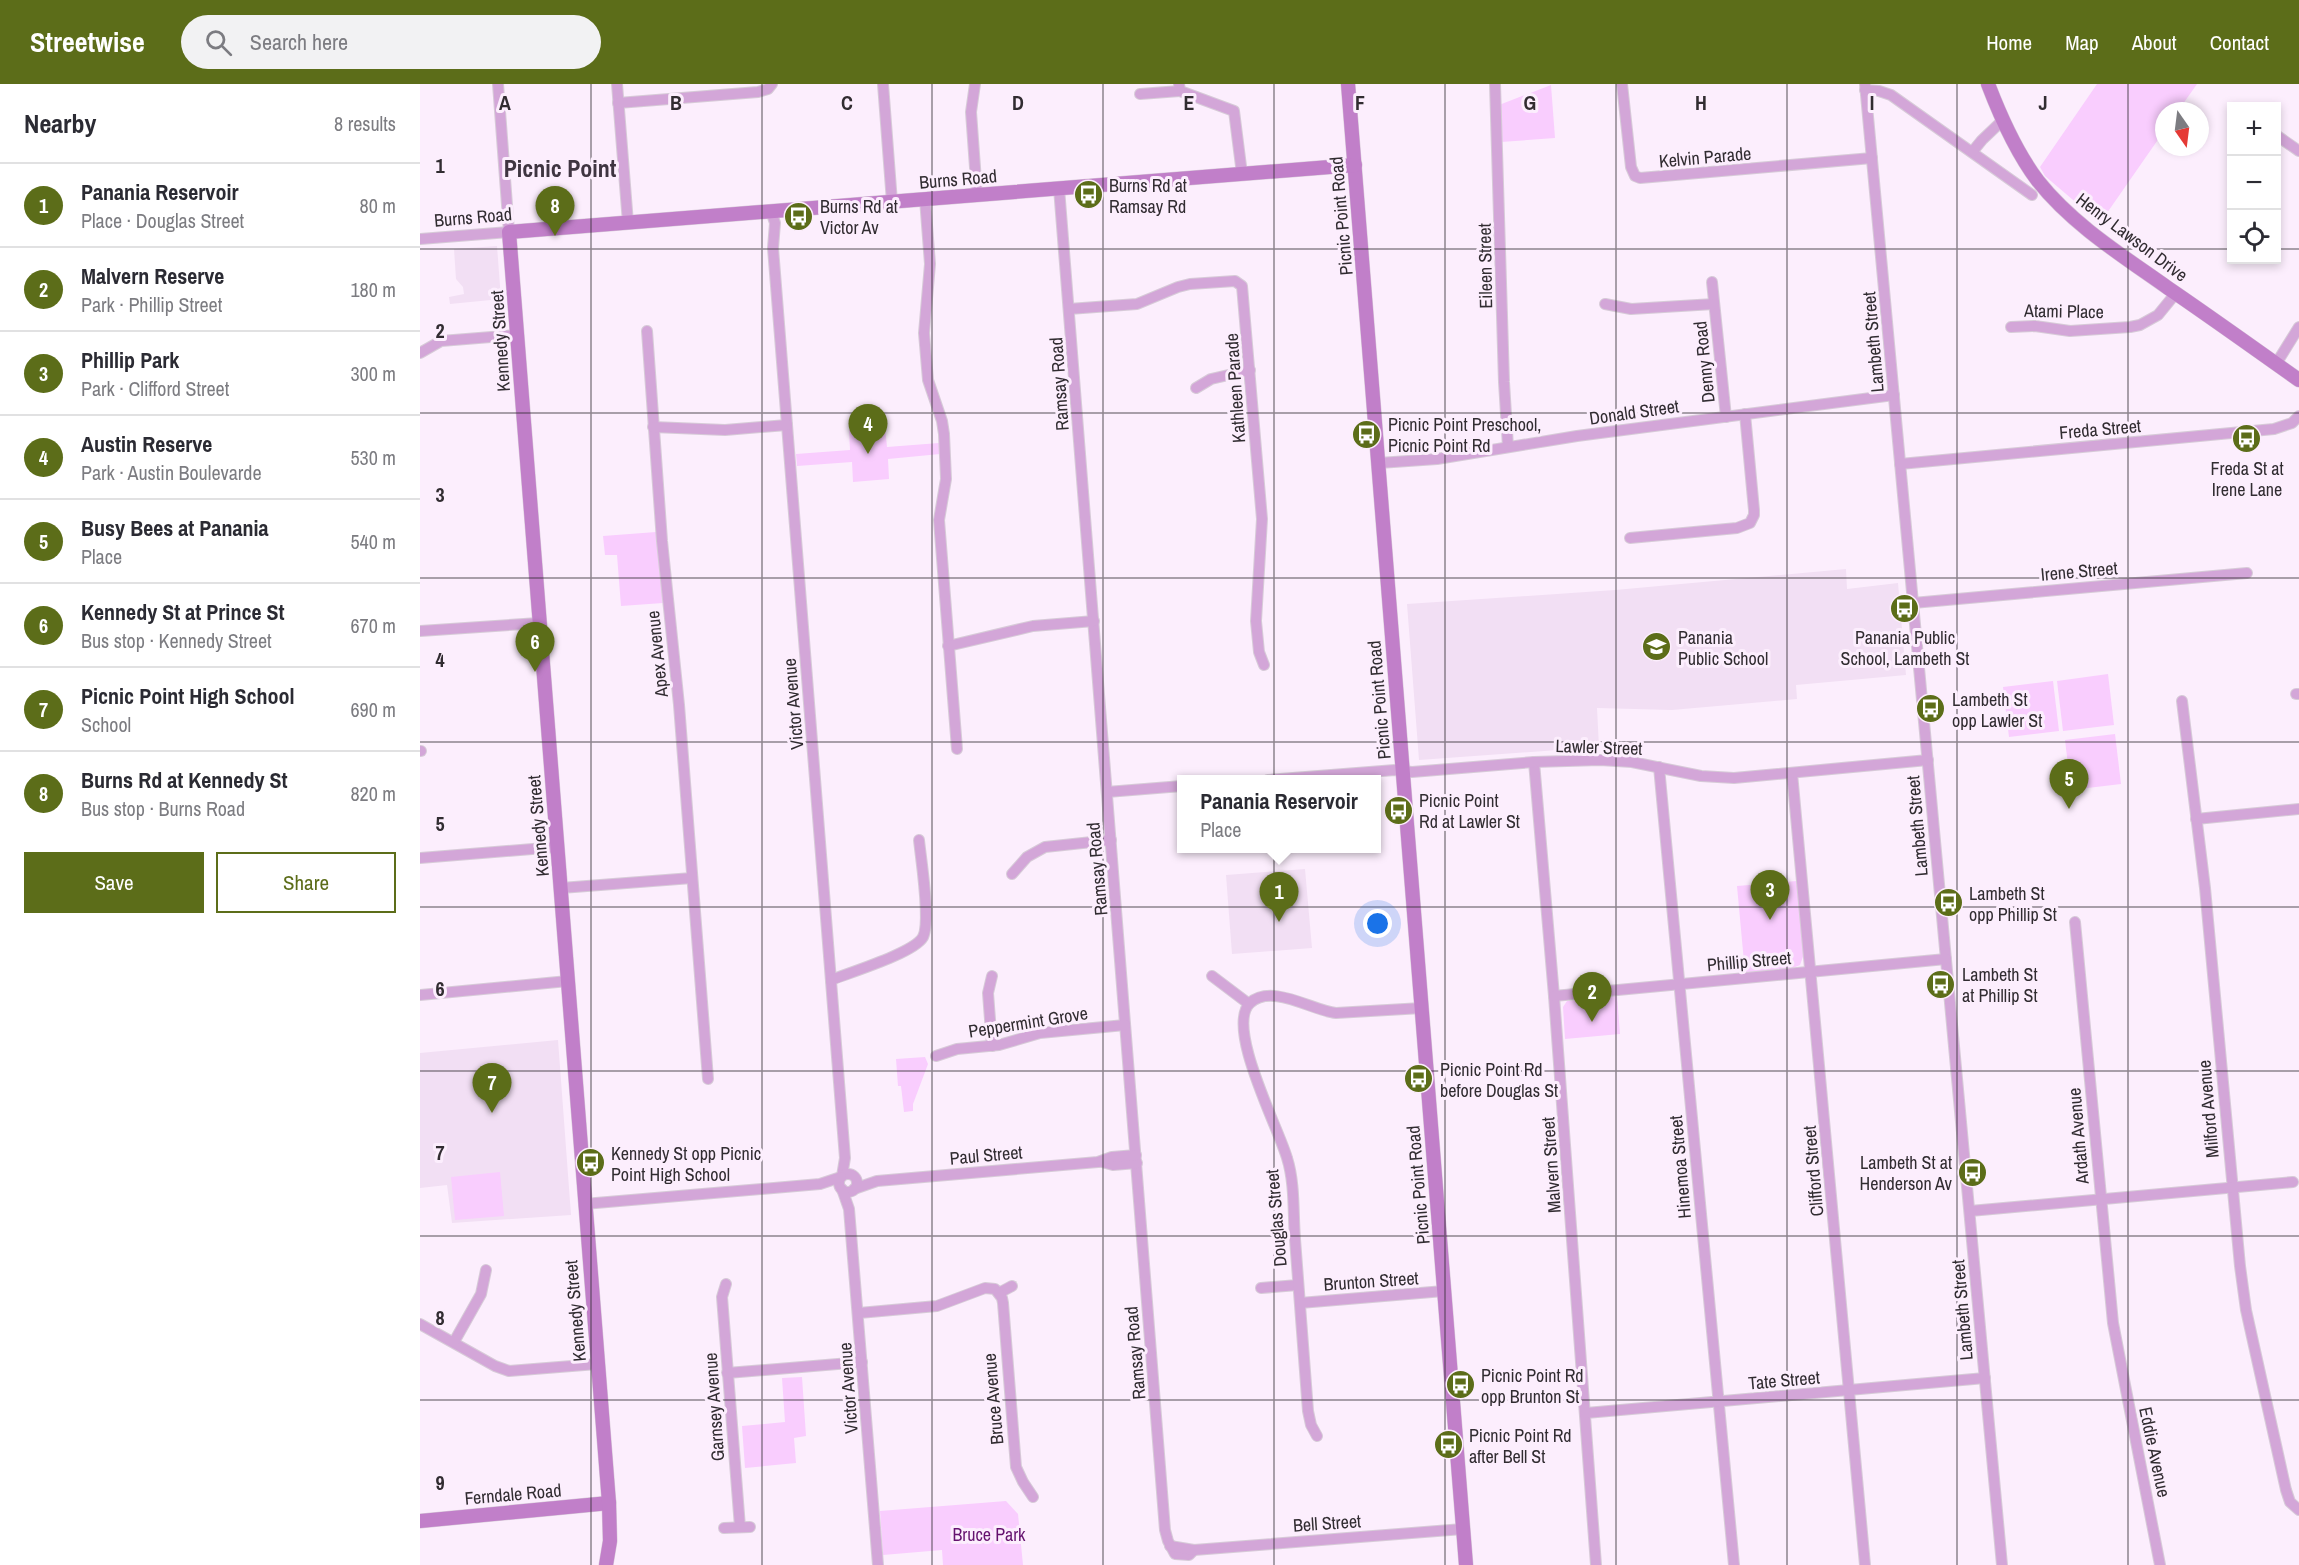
<!DOCTYPE html>
<meta charset="utf-8">
<style>
body{margin:0;font-family:"Archivo Narrow",sans-serif;background:#f2f2f3;color:#2b2b33}
.controls{position:absolute;right:18px;top:18px;display:grid;overflow:hidden;border-radius:0px;box-shadow:0 3px 9px #0003}
.controls button{width:54px;height:54px;display:grid;place-items:center;padding:0;border:0;border-bottom:2px solid #e1e1e2;background:#fff;color:#2b2b33;font:30px sans-serif}
.compass{position:absolute;left:1735px;top:18px;width:54px;height:54px;border-radius:50%;background:#fff;box-shadow:0 3px 9px #0003;rotate:166deg}
.you{position:absolute;left:958px;top:840px;width:21px;height:21px;margin:-15px;border:4px solid #fff;border-radius:50%;background:#1a73e8;box-shadow:0 0 0 9px #1a73e833}
.badge{display:grid;place-items:center;width:39px;height:39px;border-radius:50%;background:#5c6d19;color:#fff;font-size:20px;font-weight:700}
.pin{position:absolute;translate:-50% -50px;filter:drop-shadow(0 2px 3px #0008)}
.pin::after{content:'';position:absolute;top:32px;width:21px;height:18px;background:inherit;clip-path:polygon(0 0,100% 0,50% 100%)}
.popup{position:absolute;left:757px;top:691px;width:204px;height:78px;box-sizing:border-box;display:grid;place-content:center;border-radius:0px;background:#fff;filter:drop-shadow(0 2px 4px #0005);font-size:20px;white-space:nowrap;color:#7c7c81}
.popup b{font-size:22px;color:#2b2b33}
.popup::after{content:'';position:absolute;left:50%;top:100%;margin-left:-12px;border:12px solid transparent;border-top-color:#fff}
.list{margin:0;padding:0;list-style:none}
h2{display:flex;justify-content:space-between;align-items:center;height:78px;margin:0;padding:0 24px;font-size:26px}
h2 small{font-size:20px;font-weight:400;color:#7c7c81}
.list li{display:grid;grid-template-columns:39px 1fr auto;gap:18px;align-items:center;box-sizing:border-box;height:84px;padding:0 24px;border-top:2px solid #e1e1e2}
.list b{display:block;font-size:22px;white-space:nowrap}
.list p{margin:0;font-size:20px;white-space:nowrap;color:#7c7c81}
.list em{font-size:20px;font-style:normal;color:#7c7c81}
.actions{display:flex;gap:12px;padding:18px 24px}
.actions a{flex:1;padding:14px 0;border:2px solid #5c6d19;border-radius:0px;text-align:center;font-size:21px;color:#5c6d19}
.actions .main{background:#5c6d19;color:#fff}
.icon{flex:none;width:33px;height:33px;fill:none;stroke:currentColor;stroke-width:2;stroke-linecap:round;stroke-linejoin:round}
.map{position:relative;flex:none;width:1879px;height:1481px;overflow:hidden}
header{display:flex;align-items:center;gap:36px;box-sizing:border-box;height:84px;padding:0 30px;background:#5c6d19;color:#fff}
header strong{font-size:28px}
nav{display:flex;gap:33px;margin-inline-start:auto;font-size:21px}
.search{width:420px;height:54px;background:#f2f2f3;display:flex;align-items:center;gap:15px;box-sizing:border-box;padding:0 21px;border-radius:33px;color:#7c7c81;font-size:22px}
main{display:flex}
aside{flex:1;background:#fff}
.map>svg:first-child{display:block}
.built{fill:#f2dff4}
.green{fill:#f9cdfe}
.lines{fill:none;stroke-linecap:round;stroke-linejoin:round}
.street-casing{stroke:#d7cbd8;stroke-width:12}
.secondary-casing{stroke:#d7cbd8;stroke-width:15}
.street{stroke:#d3a6d8;stroke-width:10}
.secondary{stroke:#c17fc9;stroke-width:14}
.grid{fill:none;stroke:#312c31;stroke-width:1.5;stroke-opacity:0.55}
.labels{text-anchor:middle;dominant-baseline:central;stroke-width:6;stroke-linejoin:round;paint-order:stroke}
.street-label{font-size:18px;fill:#312c31;stroke:#fceefd}
.poi-label{font-size:18px;fill:#312c31;stroke:#fceefd;text-anchor:start}
.park-label{font-size:18px;fill:#65126f;stroke:#fceefd}
.district-label{font-size:24px;font-weight:bold;fill:#3f3541;stroke:#fceefd}
.grid-label{font-size:20px;text-anchor:middle;font-weight:bold;fill:#312c31;stroke:#fceefd;stroke-width:6;stroke-linejoin:round;paint-order:stroke}
</style>
<header>
<strong>Streetwise</strong>
<div class="search"><svg class="icon" aria-label="search" viewBox="0 0 24 24"><circle cx="10" cy="10" r="6"/><path d="M15 15l6 6"/></svg>Search here</div>
<nav><a>Home</a><a>Map</a><a>About</a><a>Contact</a></nav>
</header>
<main>
<aside>
<h2>Nearby<small>8 results</small></h2>
<ul class="list">
<li><span class="badge">1</span><div><b>Panania Reservoir</b><p>Place · Douglas Street</p></div><em>80 m</em></li>
<li><span class="badge">2</span><div><b>Malvern Reserve</b><p>Park · Phillip Street</p></div><em>180 m</em></li>
<li><span class="badge">3</span><div><b>Phillip Park</b><p>Park · Clifford Street</p></div><em>300 m</em></li>
<li><span class="badge">4</span><div><b>Austin Reserve</b><p>Park · Austin Boulevarde</p></div><em>530 m</em></li>
<li><span class="badge">5</span><div><b>Busy Bees at Panania</b><p>Place</p></div><em>540 m</em></li>
<li><span class="badge">6</span><div><b>Kennedy St at Prince St</b><p>Bus stop · Kennedy Street</p></div><em>670 m</em></li>
<li><span class="badge">7</span><div><b>Picnic Point High School</b><p>School</p></div><em>690 m</em></li>
<li><span class="badge">8</span><div><b>Burns Rd at Kennedy St</b><p>Bus stop · Burns Road</p></div><em>820 m</em></li>
</ul>
<div class="actions"><a class="main">Save</a><a>Share</a></div>
</aside>
<div class="map">
<svg width="1879" height="1481" viewBox="0 0 1879 1481">
<rect width="100%" height="100%" fill="#fceefd"/>
<g class="built">
<polygon points="77,162 81,215 30,220 29,213 44,210 43,203 36,195 34,165"/>
<polygon points="1426,485 1427,505 1478,499 1486,591 1376,601 1377,615 1252,626 1177,624 1179,663 999,676 987,520 1195,506"/>
<polygon points="885,785 892,864 812,870 806,791"/>
<polygon points="138,956 151,1131 32,1139 27,1101 0,1104 0,969"/>
</g>
<g class="green">
<polygon points="1677,0 1777,0 1758,27 1744,27 1744,47 1680,139 1625,92 1620,83"/>
<polygon points="1131,1 1135,54 1081,58 1079,21"/>
<polygon points="465,343 467,363 519,359 520,370 468,375 469,395 433,398 432,378 377,382 376,370 430,366 429,346"/>
<polygon points="236,448 243,519 201,522 197,471 185,471 183,452"/>
<polygon points="1688,590 1694,641 1643,647 1637,597"/>
<polygon points="1633,597 1639,647 1589,653 1583,603"/>
<polygon points="1695,650 1701,700 1651,706 1645,656"/>
<polygon points="1377,797 1384,870 1380,881 1373,884 1325,889 1317,802"/>
<polygon points="1197,911 1200,950 1145,955 1143,923 1147,917"/>
<polygon points="505,973 508,980 493,1020 493,1027 484,1028 481,1002 478,1002 476,975"/>
<polygon points="80,1088 84,1132 35,1136 31,1093"/>
<polygon points="382,1293 386,1352 374,1354 376,1379 325,1384 322,1342 365,1338 362,1294"/>
<polygon points="586,1417 598,1430 603,1481 523,1481 522,1466 463,1471 460,1427"/>
</g>
<g class="lines">
<defs>
<g id="street">
<polyline points="197,0 208,139"/>
<polyline points="463,0 472,118"/>
<polyline points="555,0 551,28 557,111"/>
<polyline points="759,0 760,7 814,27 822,90"/>
<polyline points="1075,0 1084,298 1088,363"/>
<polyline points="1202,0 1211,83 1215,92 1220,94 1452,74"/>
<polyline points="1445,0 1582,1481"/>
<polyline points="1445,6 1459,7 1471,11 1612,111"/>
<polyline points="720,10 760,7"/>
<polyline points="198,19 338,8 348,5 352,0"/>
<polyline points="1856,51 1879,67"/>
<polyline points="1553,67 1562,56 1583,36"/>
<polyline points="639,104 745,1446 748,1457 755,1470 769,1471 774,1466"/>
<polyline points="505,115 510,180 504,249 508,296 522,337 524,350 526,395 519,436 537,665"/>
<polyline points="351,127 355,139 353,164 425,1074 422,1092"/>
<polyline points="0,155 89,148 78,0"/>
<polyline points="1292,198 1306,333"/>
<polyline points="1185,220 1211,225 1294,220"/>
<polyline points="649,225 717,220 758,203 770,200 815,197 822,202 842,435 836,537 839,568 844,581"/>
<polyline points="1591,243 1615,242 1650,247 1710,243 1720,241 1738,231 1756,209"/>
<polyline points="227,247 242,457 259,621 288,995"/>
<polyline points="0,269 21,257 97,251"/>
<polyline points="1856,280 1879,243"/>
<polyline points="776,304 791,295 830,286"/>
<polyline points="233,343 305,346 367,341"/>
<polyline points="959,379 1017,375 1157,352 1474,311"/>
<polyline points="1480,380 1854,345 1872,339 1879,332"/>
<polyline points="1210,454 1317,444 1330,439 1334,431 1334,426 1325,330"/>
<polyline points="1493,519 1827,489"/>
<polyline points="0,547 119,539"/>
<polyline points="528,562 613,542 674,537"/>
<polyline points="1876,610 1879,610"/>
<polyline points="1762,617 1785,804 1820,1182 1826,1226 1866,1406 1870,1418 1879,1426"/>
<polyline points="0,667 1,667"/>
<polyline points="1114,678 1134,912 1176,1481"/>
<polyline points="1239,683 1314,1481"/>
<polyline points="1372,689 1445,1481"/>
<polyline points="848,696 975,686 992,688 1114,678 1180,676 1212,678 1281,692 1314,694 1508,676"/>
<polyline points="687,708 762,702"/>
<polyline points="1776,735 1879,725"/>
<polyline points="0,774 137,763"/>
<polyline points="592,790 607,773 625,763 691,756"/>
<polyline points="141,804 272,794"/>
<polyline points="1655,838 1693,1239 1740,1481"/>
<polyline points="792,892 829,920"/>
<path d="M411,896c20,-8 83,-27 92,-43 8,-16 -2,-77 -4,-97"/>
<polyline points="0,911 148,897"/>
<polyline points="1134,912 1526,875"/>
<polyline points="572,962 568,909 572,892"/>
<polyline points="516,972 537,965 579,961 620,949 705,941"/>
<polyline points="682,1078 693,1081 717,1079"/>
<circle cx="428" cy="1099" r="9"/>
<polyline points="422,1105 429,1125 458,1481"/>
<polyline points="434,1105 457,1097 678,1078 692,1073 716,1071"/>
<polyline points="164,1120 400,1100 421,1093"/>
<polyline points="1550,1127 1873,1098"/>
<polyline points="306,1200 302,1213 320,1443"/>
<polyline points="841,1204 878,1201"/>
<polyline points="579,1209 592,1202"/>
<polyline points="880,1219 1024,1207"/>
<polyline points="439,1229 517,1222 565,1204 575,1205 582,1214 583,1219 596,1383 603,1398 613,1413"/>
<polyline points="0,1240 75,1282 89,1287 177,1280"/>
<polyline points="34,1258 61,1210 66,1186"/>
<polyline points="307,1289 442,1278"/>
<polyline points="1166,1329 1565,1294"/>
<path d="M897,1352l-6,-11 -3,-14c-4,-57 -9,-115 -13,-172 -2,-26 0,-56 -8,-81 -8,-29 -62,-131 -37,-155 22,-20 63,8 86,10l86,-5"/>
<polyline points="304,1444 330,1443"/>
<polyline points="750,1462 774,1466 1043,1445"/>
</g>
<g id="secondary">
<polyline points="928,0 1046,1481"/>
<path d="M1568,0c13,34 28,68 50,97 35,44 85,75 130,107 44,30 87,61 131,92"/>
<polyline points="0,1437 189,1419"/>
<polyline points="186,1481 190,1457 189,1419 89,148 935,81"/>
</g>
</defs>
<use href="#street" class="street-casing"/>
<use href="#secondary" class="secondary-casing"/>
<use href="#street" class="street"/>
<use href="#secondary" class="secondary"/>
</g>
<path class="grid" d="M171,0v1481M342,0v1481M512,0v1481M683,0v1481M854,0v1481M1025,0v1481M1196,0v1481M1367,0v1481M1537,0v1481M1708,0v1481M0,165h1812M1856,165h23M0,329h1879M0,494h1879M0,658h1879M0,823h1879M0,987h1879M0,1152h1879M0,1316h1879"/>
<defs>
<symbol id="bus-disc" viewBox="-11 -11 22 22"><circle r="9.5" fill="#5c6d19" stroke="#fceefd"/><path d="M-5-6H5V4H4V6H2V4H-2V6H-4V4H-5ZM-3.5-4V0h7V-4ZM-3.5 1.2v1.5H-2V1.2ZM2 1.2v1.5H3.5V1.2Z" fill="#fff"/></symbol>
<symbol id="school-disc" viewBox="-11 -11 22 22"><circle r="9.5" fill="#5c6d19" stroke="#fceefd"/><path d="M0-5L7-2L0 1L-7-2ZM-4 1L0 2.5L4 1V4Q0 6-4 4Z" fill="#fff"/></symbol>
</defs>
<g fill-rule="evenodd">
<use href="#bus-disc" x="652" y="94" width="33" height="33"/>
<use href="#bus-disc" x="362" y="116" width="33" height="33"/>
<use href="#bus-disc" x="930" y="334" width="33" height="33"/>
<use href="#bus-disc" x="1810" y="338" width="33" height="33"/>
<use href="#bus-disc" x="1468" y="508" width="33" height="33"/>
<use href="#school-disc" x="1220" y="546" width="33" height="33"/>
<use href="#bus-disc" x="1494" y="608" width="33" height="33"/>
<use href="#bus-disc" x="962" y="710" width="33" height="33"/>
<use href="#bus-disc" x="1512" y="802" width="33" height="33"/>
<use href="#bus-disc" x="1504" y="884" width="33" height="33"/>
<use href="#bus-disc" x="982" y="978" width="33" height="33"/>
<use href="#bus-disc" x="154" y="1062" width="33" height="33"/>
<use href="#bus-disc" x="1536" y="1072" width="33" height="33"/>
<use href="#bus-disc" x="1024" y="1284" width="33" height="33"/>
<use href="#bus-disc" x="1012" y="1344" width="33" height="33"/>
</g>
<g class="labels">
<g class="street-label">
<text transform="translate(1285 73) rotate(-5)">Kelvin Parade</text>
<text transform="translate(538 95) rotate(-5)">Burns Road</text>
<text transform="translate(921 132) rotate(-95)">Picnic Point Road</text>
<text transform="translate(53 133) rotate(-5)">Burns Road</text>
<text transform="translate(1712 153) rotate(37)">Henry Lawson Drive</text>
<text transform="translate(1065 182) rotate(-91)">Eileen Street</text>
<text transform="translate(1644 227) rotate(1)">Atami Place</text>
<text transform="translate(80 257) rotate(-94)">Kennedy Street</text>
<text transform="translate(1453 258) rotate(-95)">Lambeth Street</text>
<text transform="translate(1284 278) rotate(-96)">Denny Road</text>
<text transform="translate(639 300) rotate(-94)">Ramsay Road</text>
<text transform="translate(815 304) rotate(-94)">Kathleen Parade</text>
<text transform="translate(1214 328) rotate(-8)">Donald Street</text>
<text transform="translate(1680 345) rotate(-5)">Freda Street</text>
<text transform="translate(1659 487) rotate(-5)">Irene Street</text>
<text transform="translate(237 570) rotate(-96)">Apex Avenue</text>
<text transform="translate(959 616) rotate(-95)">Picnic Point Road</text>
<text transform="translate(373 620) rotate(-95)">Victor Avenue</text>
<text transform="translate(1179 663) rotate(2)">Lawler Street</text>
<text transform="translate(118 742) rotate(-95)">Kennedy Street</text>
<text transform="translate(1497 742) rotate(-95)">Lambeth Street</text>
<text transform="translate(677 785) rotate(-95)">Ramsay Road</text>
<text transform="translate(1329 877) rotate(-5)">Phillip Street</text>
<text transform="translate(608 938) rotate(-9)">Peppermint Grove</text>
<text transform="translate(1788 1025) rotate(-95)">Milford Avenue</text>
<text transform="translate(1658 1052) rotate(-95)">Ardath Avenue</text>
<text transform="translate(566 1071) rotate(-5)">Paul Street</text>
<text transform="translate(1131 1081) rotate(-94)">Malvern Street</text>
<text transform="translate(1260 1083) rotate(-95)">Hinemoa Street</text>
<text transform="translate(1393 1087) rotate(-95)">Clifford Street</text>
<text transform="translate(998 1101) rotate(-95)">Picnic Point Road</text>
<text transform="translate(856 1134) rotate(-95)">Douglas Street</text>
<text transform="translate(951 1197) rotate(-4)">Brunton Street</text>
<text transform="translate(1542 1226) rotate(-95)">Lambeth Street</text>
<text transform="translate(155 1227) rotate(-95)">Kennedy Street</text>
<text transform="translate(715 1269) rotate(-95)">Ramsay Road</text>
<text transform="translate(1364 1296) rotate(-5)">Tate Street</text>
<text transform="translate(428 1304) rotate(-94)">Victor Avenue</text>
<text transform="translate(573 1315) rotate(-95)">Bruce Avenue</text>
<text transform="translate(294 1323) rotate(-94)">Garnsey Avenue</text>
<text transform="translate(1735 1368) rotate(78)">Eddie Avenue</text>
<text transform="translate(93 1410) rotate(-5)">Ferndale Road</text>
<text transform="translate(907 1439) rotate(-4)">Bell Street</text>
</g>
<g class="poi-label">
<text x="689" y="101">Burns Rd at<tspan x="689" dy="21">Ramsay Rd</tspan></text>
<text x="400" y="122">Burns Rd at<tspan x="400" dy="21">Victor Av</tspan></text>
<text x="968" y="340">Picnic Point Preschool,<tspan x="968" dy="21">Picnic Point Rd</tspan></text>
<text x="1827" y="384" text-anchor="middle">Freda St at<tspan x="1827" dy="21">Irene Lane</tspan></text>
<text x="1258" y="553">Panania<tspan x="1258" dy="21">Public School</tspan></text>
<text x="1485" y="553" text-anchor="middle">Panania Public<tspan x="1485" dy="21">School, Lambeth St</tspan></text>
<text x="1532" y="615">Lambeth St<tspan x="1532" dy="21">opp Lawler St</tspan></text>
<text x="999" y="716">Picnic Point<tspan x="999" dy="21">Rd at Lawler St</tspan></text>
<text x="1549" y="809">Lambeth St<tspan x="1549" dy="21">opp Phillip St</tspan></text>
<text x="1542" y="890">Lambeth St<tspan x="1542" dy="21">at Phillip St</tspan></text>
<text x="1020" y="985">Picnic Point Rd<tspan x="1020" dy="21">before Douglas St</tspan></text>
<text x="191" y="1069">Kennedy St opp Picnic<tspan x="191" dy="21">Point High School</tspan></text>
<text x="1532" y="1078" text-anchor="end">Lambeth St at<tspan x="1532" dy="21">Henderson Av</tspan></text>
<text x="1061" y="1291">Picnic Point Rd<tspan x="1061" dy="21">opp Brunton St</tspan></text>
<text x="1049" y="1351">Picnic Point Rd<tspan x="1049" dy="21">after Bell St</tspan></text>
</g>
<g class="park-label">
<text x="569" y="1450">Bruce Park</text>
</g>
<g class="district-label">
<text x="140" y="84">Picnic Point</text>
</g>
</g>
<g class="grid-label">
<text x="85" y="26">A</text>
<text x="256" y="26">B</text>
<text x="427" y="26">C</text>
<text x="598" y="26">D</text>
<text x="769" y="26">E</text>
<text x="940" y="26">F</text>
<text x="1110" y="26">G</text>
<text x="1281" y="26">H</text>
<text x="1452" y="26">I</text>
<text x="1623" y="26">J</text>
<text x="20" y="89">1</text>
<text x="20" y="254">2</text>
<text x="20" y="418">3</text>
<text x="20" y="583">4</text>
<text x="20" y="747">5</text>
<text x="20" y="912">6</text>
<text x="20" y="1076">7</text>
<text x="20" y="1241">8</text>
<text x="20" y="1406">9</text>
</g>
</svg>
<div class="controls">
<button>+</button>
<button>−</button>
<button><svg class="icon" aria-label="locate" viewBox="0 0 24 24"><circle cx="12" cy="12" r="6"/><path d="M12 2v4M12 18v4M2 12h4M18 12h4"/></svg></button>
</div>
<svg class="compass" viewBox="-18 -18 36 36"><path d="M0-13l5 13h-10z" fill="#e53935"/><path d="M0 13l5-13h-10z" fill="#7c7c81"/></svg>
<div class="you"></div>
<div class="pin badge" style="left:859px;top:838px">1</div>
<div class="popup"><b>Panania Reservoir</b>Place</div>
<div class="pin badge" style="left:1172px;top:938px">2</div>
<div class="pin badge" style="left:1350px;top:836px">3</div>
<div class="pin badge" style="left:448px;top:370px">4</div>
<div class="pin badge" style="left:1649px;top:725px">5</div>
<div class="pin badge" style="left:115px;top:588px">6</div>
<div class="pin badge" style="left:72px;top:1029px">7</div>
<div class="pin badge" style="left:135px;top:152px">8</div>
</div>
</main>
